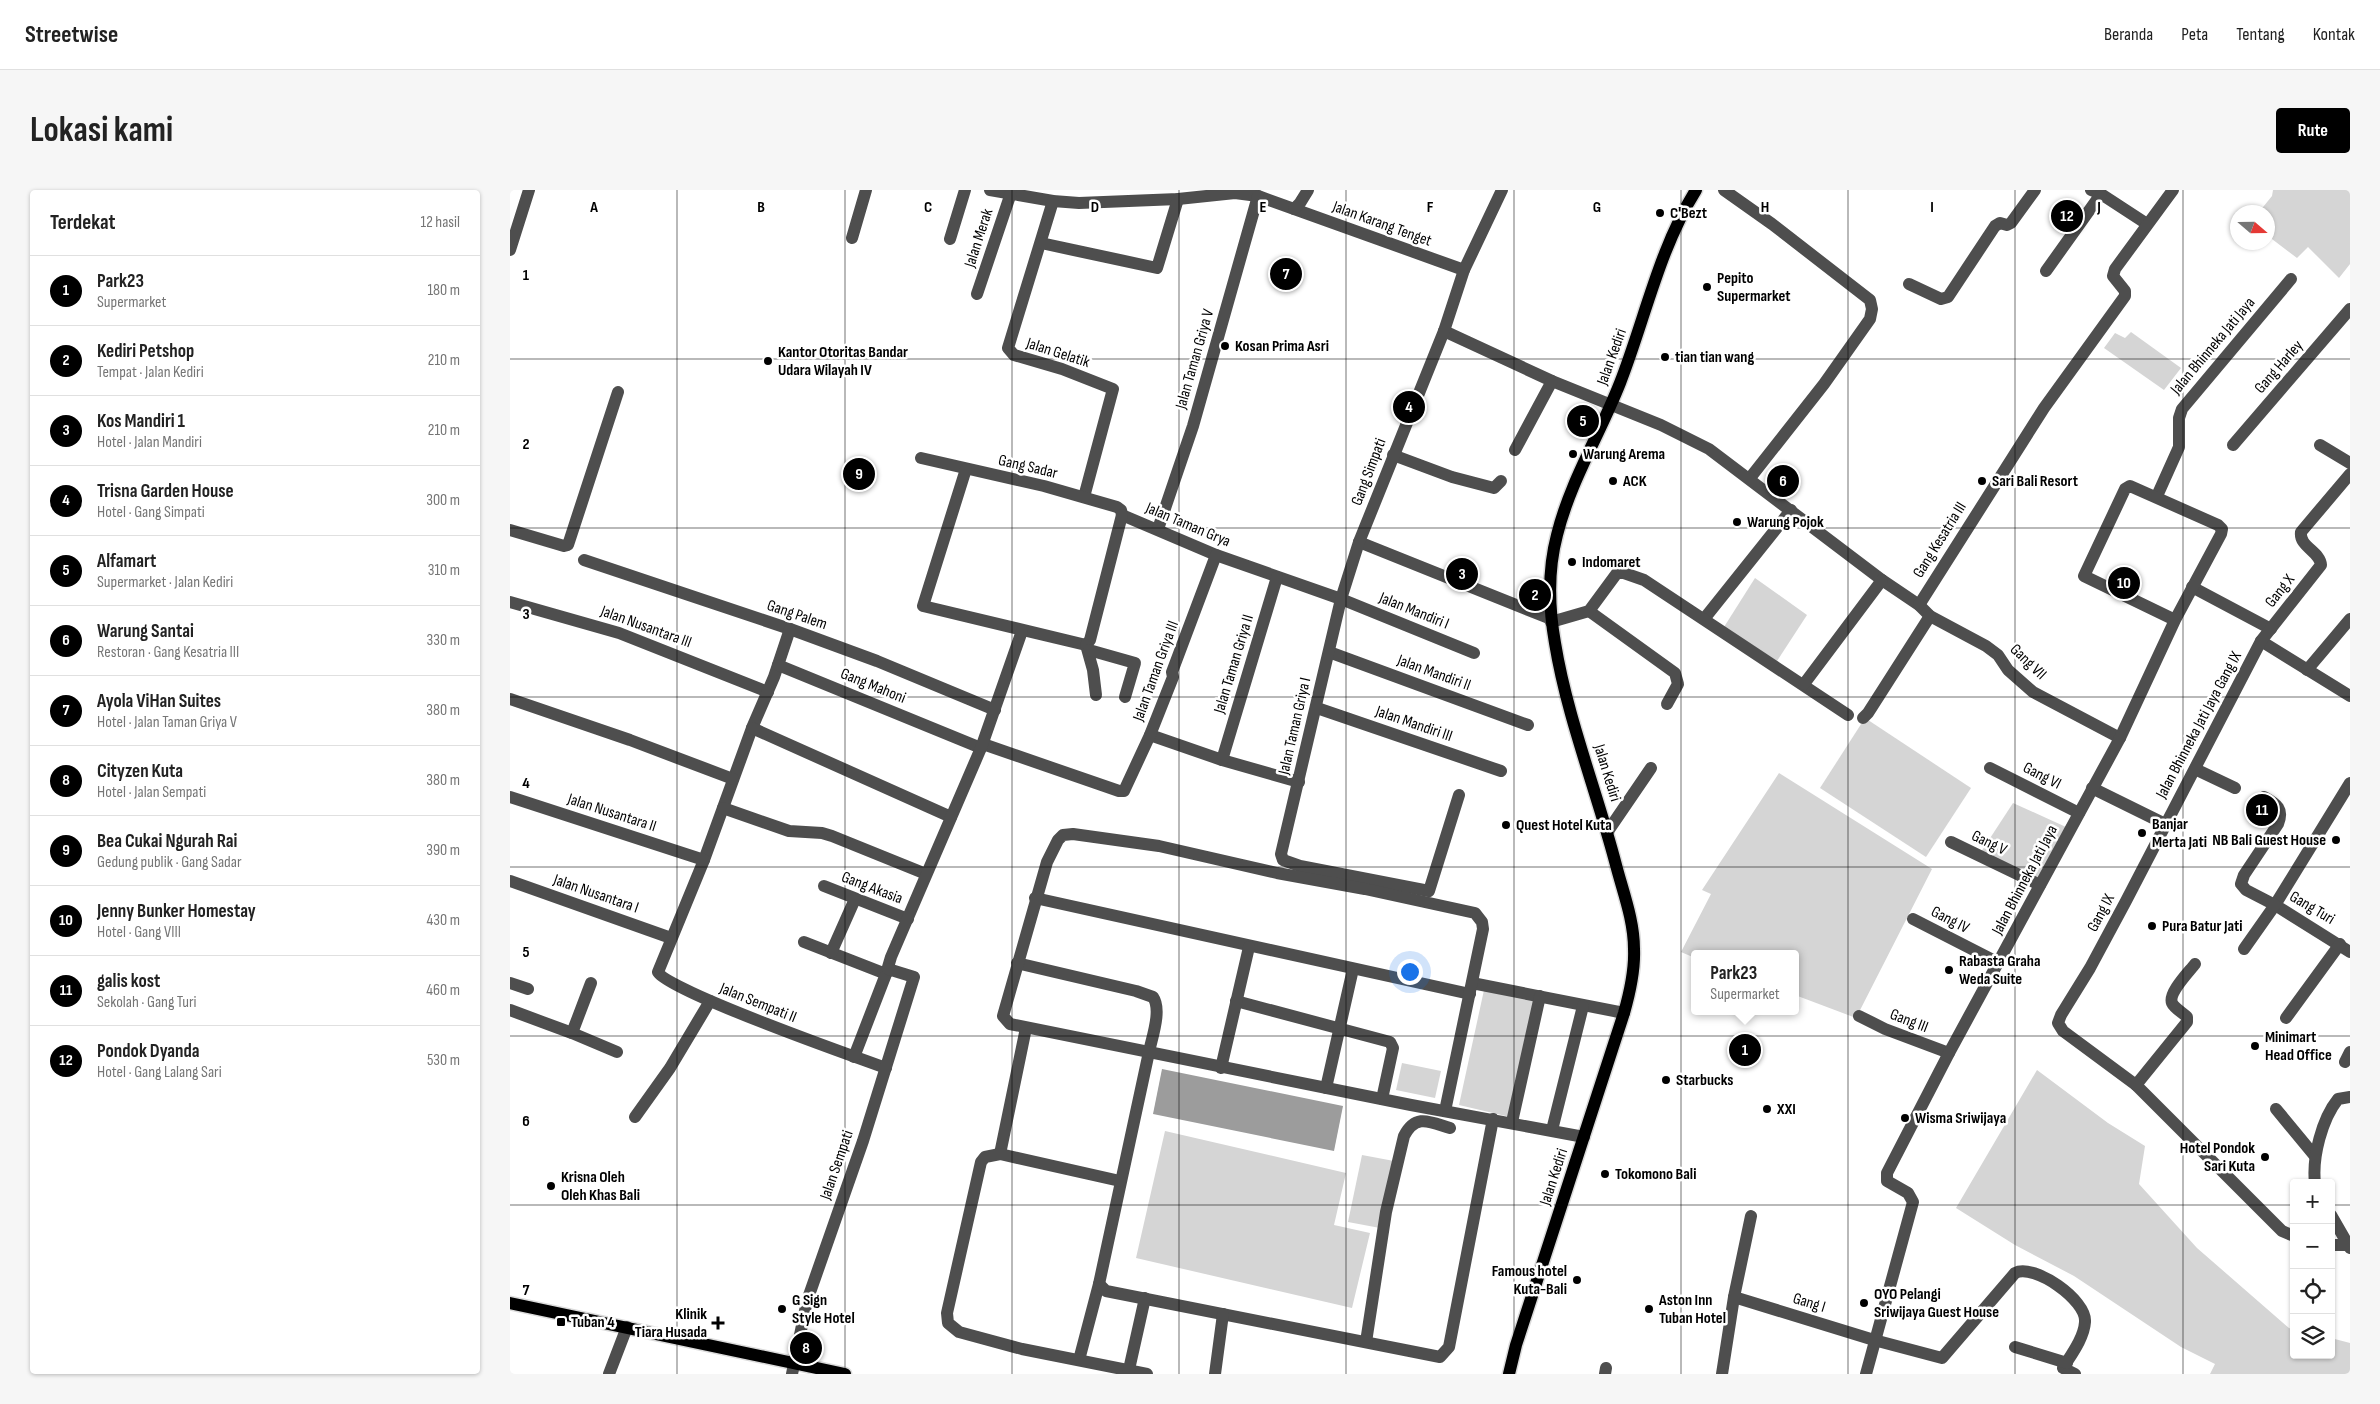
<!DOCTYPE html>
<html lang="id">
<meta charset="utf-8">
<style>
body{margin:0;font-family:"Sofia Sans Condensed",sans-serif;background:#f6f6f6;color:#222}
.controls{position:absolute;right:15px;bottom:15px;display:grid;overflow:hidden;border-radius:5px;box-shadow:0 1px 4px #0004}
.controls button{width:45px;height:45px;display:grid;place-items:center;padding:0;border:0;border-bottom:1px solid #e0e0e0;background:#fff;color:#222;font:25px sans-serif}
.compass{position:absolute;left:1720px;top:15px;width:45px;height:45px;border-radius:50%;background:#fff;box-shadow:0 1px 4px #0004;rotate:110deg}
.you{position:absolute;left:899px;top:781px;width:18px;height:18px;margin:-12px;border:4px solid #fff;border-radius:50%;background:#1a73e8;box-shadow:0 0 0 8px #1a73e833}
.badge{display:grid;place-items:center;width:32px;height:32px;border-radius:50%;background:#000;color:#fff;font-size:16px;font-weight:700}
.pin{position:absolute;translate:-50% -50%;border:2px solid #fff;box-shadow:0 1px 5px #0006}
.popup{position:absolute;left:1181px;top:760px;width:108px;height:65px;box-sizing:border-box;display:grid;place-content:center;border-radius:5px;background:#fff;filter:drop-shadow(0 1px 4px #0005);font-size:16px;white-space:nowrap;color:#767676}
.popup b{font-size:19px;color:#222}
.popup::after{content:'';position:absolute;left:50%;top:100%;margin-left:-10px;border:10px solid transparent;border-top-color:#fff}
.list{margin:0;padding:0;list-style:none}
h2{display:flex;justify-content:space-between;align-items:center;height:65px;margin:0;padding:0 20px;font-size:21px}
h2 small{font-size:16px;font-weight:400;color:#767676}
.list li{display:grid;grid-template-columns:32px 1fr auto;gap:15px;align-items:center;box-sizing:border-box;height:70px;padding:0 20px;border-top:1px solid #e0e0e0}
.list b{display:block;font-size:19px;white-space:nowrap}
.list p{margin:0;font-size:16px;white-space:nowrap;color:#767676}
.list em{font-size:16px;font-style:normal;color:#767676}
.icon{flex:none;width:28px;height:28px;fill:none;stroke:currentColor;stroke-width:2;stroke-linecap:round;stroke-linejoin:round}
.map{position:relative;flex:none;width:1840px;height:1184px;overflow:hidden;border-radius:5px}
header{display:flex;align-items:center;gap:30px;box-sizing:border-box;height:70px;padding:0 25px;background:#fff;border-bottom:1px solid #e0e0e0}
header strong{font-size:24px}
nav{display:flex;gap:28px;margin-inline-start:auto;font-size:18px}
.intro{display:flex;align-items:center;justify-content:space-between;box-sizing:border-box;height:120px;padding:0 30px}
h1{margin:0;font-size:35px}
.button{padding:12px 22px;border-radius:5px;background:#000;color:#fff;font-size:18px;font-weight:700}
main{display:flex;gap:30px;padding:0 30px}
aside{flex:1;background:#fff;border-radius:5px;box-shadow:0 1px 4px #0004}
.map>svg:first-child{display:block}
.green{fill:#d5d5d5}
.water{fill:#9c9c9c}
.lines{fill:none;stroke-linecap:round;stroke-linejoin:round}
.major-casing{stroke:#dbdbdb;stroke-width:15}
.minor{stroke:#4e4e4e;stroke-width:12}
.major{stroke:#000;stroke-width:12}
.grid{fill:none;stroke:#000;stroke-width:1;stroke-opacity:0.55}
.poi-dot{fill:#000;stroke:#fff;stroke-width:2}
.labels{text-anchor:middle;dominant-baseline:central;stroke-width:5;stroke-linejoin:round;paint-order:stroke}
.poi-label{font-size:16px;font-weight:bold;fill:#000;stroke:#fff;text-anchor:start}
.street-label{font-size:16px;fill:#000;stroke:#fff}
.grid-label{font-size:16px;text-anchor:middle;font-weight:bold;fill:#000;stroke:#fff;stroke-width:5;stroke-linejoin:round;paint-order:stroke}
</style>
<header>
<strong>Streetwise</strong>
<nav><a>Beranda</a><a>Peta</a><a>Tentang</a><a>Kontak</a></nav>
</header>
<div class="intro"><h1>Lokasi kami</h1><a class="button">Rute</a></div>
<main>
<aside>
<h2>Terdekat<small>12 hasil</small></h2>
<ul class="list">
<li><span class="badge">1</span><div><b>Park23</b><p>Supermarket</p></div><em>180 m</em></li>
<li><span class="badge">2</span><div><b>Kediri Petshop</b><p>Tempat · Jalan Kediri</p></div><em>210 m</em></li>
<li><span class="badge">3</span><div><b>Kos Mandiri 1</b><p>Hotel · Jalan Mandiri</p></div><em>210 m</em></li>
<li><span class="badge">4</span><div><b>Trisna Garden House</b><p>Hotel · Gang Simpati</p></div><em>300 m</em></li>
<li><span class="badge">5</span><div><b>Alfamart</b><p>Supermarket · Jalan Kediri</p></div><em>310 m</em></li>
<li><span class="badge">6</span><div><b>Warung Santai</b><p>Restoran · Gang Kesatria III</p></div><em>330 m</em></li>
<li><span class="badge">7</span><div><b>Ayola ViHan Suites</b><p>Hotel · Jalan Taman Griya V</p></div><em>380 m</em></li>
<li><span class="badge">8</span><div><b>Cityzen Kuta</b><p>Hotel · Jalan Sempati</p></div><em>380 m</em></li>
<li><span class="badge">9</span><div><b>Bea Cukai Ngurah Rai</b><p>Gedung publik · Gang Sadar</p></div><em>390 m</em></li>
<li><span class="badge">10</span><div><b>Jenny Bunker Homestay</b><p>Hotel · Gang VIII</p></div><em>430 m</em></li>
<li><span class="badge">11</span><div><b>galis kost</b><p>Sekolah · Gang Turi</p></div><em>460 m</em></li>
<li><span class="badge">12</span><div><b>Pondok Dyanda</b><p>Hotel · Gang Lalang Sari</p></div><em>530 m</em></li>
</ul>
</aside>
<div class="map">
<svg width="1840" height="1184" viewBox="0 0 1840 1184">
<rect width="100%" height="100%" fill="#fff"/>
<g class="green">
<polygon points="1763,0 1840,0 1840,74 1829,88 1798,57 1787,68 1758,46 1758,22 1749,22 1762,6"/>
<polygon points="1621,142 1671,178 1654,200 1594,158 1605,143 1615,148"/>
<polygon points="1245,388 1297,425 1267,471 1214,437"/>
<polygon points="1355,528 1461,598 1416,667 1310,598"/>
<polygon points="1269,583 1422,679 1346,828 1285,805 1285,764 1185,764 1185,768 1171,762 1201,704 1192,700"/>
<polygon points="1503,613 1556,637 1528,691 1471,662"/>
<polygon points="974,800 1025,811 1000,927 949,915"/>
<polygon points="892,873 931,881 925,908 886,900"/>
<polygon points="1527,880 1598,933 1635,956 1629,994 1687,1058 1779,1138 1784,1140 1784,1165 1821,1165 1821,1148 1840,1153 1840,1184 1700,1184 1705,1174 1671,1157 1564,1086 1505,1055 1446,1018"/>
<polygon points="655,941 836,983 824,1035 860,1043 842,1118 626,1068"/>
<polygon points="852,965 884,971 870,1038 838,1032"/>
</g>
<polygon class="water" points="652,879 833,916 824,961 643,924"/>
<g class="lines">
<defs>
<g id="major">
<polyline points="0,1113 335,1184"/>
<path d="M999,1184l7,-29 108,-332c6,-21 11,-42 10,-64 0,-29 -11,-57 -18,-84 -19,-73 -49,-148 -61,-222 -6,-34 -7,-74 2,-108 13,-53 43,-101 63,-152 25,-64 39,-134 76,-193"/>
</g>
</defs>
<use href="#major" class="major-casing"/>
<g class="minor">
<polyline points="480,0 543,11 569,13 668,9 725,3 748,6 954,80"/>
<polyline points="1214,0 1262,34 1360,110 1362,119 1360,129 1314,194 1240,288"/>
<polyline points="1581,0 1591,4 1637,34"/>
<polyline points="543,11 498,158 504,165 552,179 603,199 574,307"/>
<polyline points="784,19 790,13 798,0"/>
<polyline points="342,48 356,0"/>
<polyline points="440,49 455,0"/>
<polyline points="531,53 647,78 668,9"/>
<polyline points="0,60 19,0"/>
<polyline points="1536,81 1591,4"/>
<polyline points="1399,94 1431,109 1438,107 1485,36 1490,33 1497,35 1501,33 1525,0"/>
<polyline points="467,104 501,3"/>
<polyline points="934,141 1042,191 1151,235 1199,259 1372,390 1409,415 1420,426 1476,456 1488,465 1498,480 1523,502 1610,548"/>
<polyline points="1723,255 1840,119"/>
<polyline points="1810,255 1840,273"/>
<polyline points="1005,260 1042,191"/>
<polyline points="883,265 942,287 984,298 991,291"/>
<polyline points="411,268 534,296 607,317 611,320 612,325"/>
<polyline points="456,279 413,416 576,455"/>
<polyline points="1647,306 1669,257 1669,228 1672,219 1781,89"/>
<polyline points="612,325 706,365 831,409 964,463"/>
<polyline points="648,339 683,236 748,6"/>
<polyline points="0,340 54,356 58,355 108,202"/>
<polyline points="849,352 1041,429"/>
<polyline points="74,370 280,439 367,471 485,520"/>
<polyline points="1682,397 1761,439"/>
<polyline points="0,412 109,443 258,502"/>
<polyline points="1409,415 1534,218 1615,106 1615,101 1603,86 1605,79 1663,0"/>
<polyline points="1079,421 1165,483 1168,494 1157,514"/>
<polyline points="1194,429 1281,320"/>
<polyline points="1041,432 1079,421 1107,383 1114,383 1134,390 1338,525"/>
<path d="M280,439l-16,48 -22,51 -48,132 -46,112c8,18 197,85 228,96"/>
<polyline points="1751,451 1840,506"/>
<polyline points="576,455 580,450 612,325"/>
<polyline points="576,455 583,480 586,505"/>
<polyline points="579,460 625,473 615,507"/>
<polyline points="819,462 1018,535"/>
<polyline points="268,475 471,558"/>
<polyline points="1797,480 1840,429"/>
<polyline points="1294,494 1372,390"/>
<polyline points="0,509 120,550 223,589"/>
<polyline points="807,518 991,581"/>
<polyline points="1353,528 1358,523 1420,426"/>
<polyline points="242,538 441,627"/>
<polyline points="640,545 712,570 789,592"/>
<polyline points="473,554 609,601 614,601 640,545 663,487 662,482 706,365"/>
<polyline points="712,570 767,387"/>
<polyline points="1480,578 1569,623"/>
<polyline points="1685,579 1725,598"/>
<polyline points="1840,593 1765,715 1840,762"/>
<polyline points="1582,598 1655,634"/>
<polyline points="949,605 919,701 790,676 773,670 771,664 831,409 849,352 934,141 954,80 992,0"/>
<polyline points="0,607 194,670"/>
<polyline points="213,618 279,641 312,643 322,646 416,684"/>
<polyline points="1098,641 1141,578"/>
<polyline points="1441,652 1530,695"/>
<polyline points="0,691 161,748"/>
<polyline points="314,696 398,729"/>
<polyline points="525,708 960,804"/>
<polyline points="1403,729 1489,773"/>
<polyline points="294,752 376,784 381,767 471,558 512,441"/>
<path d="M1734,759l31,-44 -29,-15 -5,-6 3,-9 34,-51c6,-15 -1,-20 -14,-27"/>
<polyline points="321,763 345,709"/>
<path d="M507,773l119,28 17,6c9,13 -1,40 -4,55l-50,232 -20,76"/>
<polyline points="0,793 18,799"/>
<polyline points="962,793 1114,823"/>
<polyline points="726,811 880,852 883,858 872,909"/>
<polyline points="0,820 62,843 107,862"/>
<polyline points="1349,826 1375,839 1439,863"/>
<polyline points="1776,828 1830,754"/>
<polyline points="62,843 81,793"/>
<polyline points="344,867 376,784"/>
<polyline points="1835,872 1840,862"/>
<polyline points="711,878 739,757"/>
<path d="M1626,895l51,-63v-5c-4,-4 -13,-9 -15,-14 -4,-10 17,-31 23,-39"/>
<polyline points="816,898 843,779"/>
<polyline points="1766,919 1804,965"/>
<polyline points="935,921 973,739 972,732 965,723 855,699 767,683 649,656 563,644 553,645 548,650 537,672 493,826 500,834 901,915 1074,947"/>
<polyline points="125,927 160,878 200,811"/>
<polyline points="1002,932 1030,806"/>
<polyline points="1042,940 1073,816"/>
<polyline points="490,964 516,838"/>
<polyline points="610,991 490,964 475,967 471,972 437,1123 438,1133 449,1142 512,1159 637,1184"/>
<path d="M1805,993c-3,-26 7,-64 23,-84l12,-2"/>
<polyline points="1821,1025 1840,1058"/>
<path d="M1784,1046l-12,-5 -146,-146 -73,-54 -5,-8 3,-8 29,-47 36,-67 135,-260 60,-76c-1,-14 -22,-18 -20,-33l49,-58"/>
<polyline points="1821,1055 1839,1055"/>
<polyline points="589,1094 596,1101 930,1167 939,1157 983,929"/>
<path d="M1224,1107l140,43 68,18 73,-85c19,-10 72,27 70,49 -1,16 -14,33 -22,46l12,6"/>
<path d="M856,1152l20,-130 18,-76c12,-23 26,-14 46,-8"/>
<polyline points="1505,1157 1557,1173"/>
<polyline points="99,1184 117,1137"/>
<polyline points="282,1184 297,1111 353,951 404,787 378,779"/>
<polyline points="618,1184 635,1108"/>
<polyline points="705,1184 713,1124"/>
<polyline points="1095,1184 1096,1178"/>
<polyline points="1212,1184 1224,1107 1241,1026"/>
<polyline points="1356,1184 1403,1012 1398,1003 1377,991 1377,983 1439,863 1610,548 1665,430 1711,344 1712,339 1708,335 1620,296 1615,299 1574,386 1665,430"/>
</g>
<use href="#major" class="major"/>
</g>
<path class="grid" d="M167,0v1184M335,0v1184M502,0v1184M669,0v1184M836,0v1184M1004,0v1184M1171,0v1184M1338,0v1184M1505,0v1184M1673,0v1184M0,169h1840M0,338h1840M0,507h1840M0,677h1840M0,846h1840M0,1015h1784M1821,1015h19"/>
<g class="poi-dot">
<circle cx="1150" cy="23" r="5"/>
<circle cx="1197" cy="97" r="5"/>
<circle cx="715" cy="156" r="5"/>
<circle cx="1155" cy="167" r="5"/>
<circle cx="258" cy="171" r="5"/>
<circle cx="1063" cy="264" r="5"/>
<circle cx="1103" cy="291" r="5"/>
<circle cx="1472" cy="291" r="5"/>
<circle cx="1227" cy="332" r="5"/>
<circle cx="1062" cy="372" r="5"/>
<circle cx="996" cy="635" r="5"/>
<circle cx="1632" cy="643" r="5"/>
<circle cx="1826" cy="650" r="5"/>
<circle cx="1642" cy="736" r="5"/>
<circle cx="1439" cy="780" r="5"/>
<circle cx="1745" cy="856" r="5"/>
<circle cx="1156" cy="890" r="5"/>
<circle cx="1257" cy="919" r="5"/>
<circle cx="1395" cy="928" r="5"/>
<circle cx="1755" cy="967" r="5"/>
<circle cx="1095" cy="984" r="5"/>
<circle cx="41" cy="996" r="5"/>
<circle cx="1067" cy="1090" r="5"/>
<circle cx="1354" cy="1113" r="5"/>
<circle cx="272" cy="1119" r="5"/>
<circle cx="1139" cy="1119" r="5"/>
<rect x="46" y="1127" width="10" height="10" rx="2.5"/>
<path d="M205.5 1125.5h5v5h5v5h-5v5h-5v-5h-5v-5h5z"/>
</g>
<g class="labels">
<g class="poi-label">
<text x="1160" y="23">C'Bezt</text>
<text x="1207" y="88">Pepito<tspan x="1207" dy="18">Supermarket</tspan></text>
<text x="725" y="156">Kosan Prima Asri</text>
<text x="268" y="162">Kantor Otoritas Bandar<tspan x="268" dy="18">Udara Wilayah IV</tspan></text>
<text x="1165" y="167">tian tian wang</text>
<text x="1073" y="264">Warung Arema</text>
<text x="1113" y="291">ACK</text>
<text x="1482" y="291">Sari Bali Resort</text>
<text x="1237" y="332">Warung Pojok</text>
<text x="1072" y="372">Indomaret</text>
<text x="1642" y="634">Banjar<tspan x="1642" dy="18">Merta Jati</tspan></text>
<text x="1006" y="635">Quest Hotel Kuta</text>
<text x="1816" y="650" text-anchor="end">NB Bali Guest House</text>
<text x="1652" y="736">Pura Batur Jati</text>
<text x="1449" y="771">Rabasta Graha<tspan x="1449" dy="18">Weda Suite</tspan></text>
<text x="1755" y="847">Minimart<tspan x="1755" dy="18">Head Office</tspan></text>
<text x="1166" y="890">Starbucks</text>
<text x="1267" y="919">XXI</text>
<text x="1405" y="928">Wisma Sriwijaya</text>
<text x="1745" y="958" text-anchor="end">Hotel Pondok<tspan x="1745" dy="18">Sari Kuta</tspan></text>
<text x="1105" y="984">Tokomono Bali</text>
<text x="51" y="987">Krisna Oleh<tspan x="51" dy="18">Oleh Khas Bali</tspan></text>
<text x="1057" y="1081" text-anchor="end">Famous hotel<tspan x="1057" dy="18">Kuta-Bali</tspan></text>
<text x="1364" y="1104">OYO Pelangi<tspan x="1364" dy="18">Sriwijaya Guest House</tspan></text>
<text x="282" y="1110">G Sign<tspan x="282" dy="18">Style Hotel</tspan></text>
<text x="1149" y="1110">Aston Inn<tspan x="1149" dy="18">Tuban Hotel</tspan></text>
<text x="197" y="1124" text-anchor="end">Klinik<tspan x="197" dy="18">Tiara Husada</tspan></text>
<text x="61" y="1132">Tuban 4</text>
</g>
<g class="street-label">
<text transform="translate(872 34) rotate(20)">Jalan Karang Tenget</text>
<text transform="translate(469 48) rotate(-72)">Jalan Merak</text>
<text transform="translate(1703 156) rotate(-50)">Jalan Bhinneka Jati Jaya</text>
<text transform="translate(548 163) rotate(18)">Jalan Gelatik</text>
<text transform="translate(1102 167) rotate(-70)">Jalan Kediri</text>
<text transform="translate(685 169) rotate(-74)">Jalan Taman Griya V</text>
<text transform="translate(1769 177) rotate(-49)">Gang Harley</text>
<text transform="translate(518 277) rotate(13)">Gang Sadar</text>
<text transform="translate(859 282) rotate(-69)">Gang Simpati</text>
<text transform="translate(678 335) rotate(23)">Jalan Taman Grya</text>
<text transform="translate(1430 350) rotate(-58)">Gang Kesatria III</text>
<text transform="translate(1770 401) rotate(-52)">Gang X</text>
<text transform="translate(904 421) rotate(22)">Jalan Mandiri I</text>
<text transform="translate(287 425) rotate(19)">Gang Palem</text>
<text transform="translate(136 437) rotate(20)">Jalan Nusantara III</text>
<text transform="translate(1518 472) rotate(44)">Gang VII</text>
<text transform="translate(724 474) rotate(-73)">Jalan Taman Griya II</text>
<text transform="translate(646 481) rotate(-70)">Jalan Taman Griya III</text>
<text transform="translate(924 483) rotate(20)">Jalan Mandiri II</text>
<text transform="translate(363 496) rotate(22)">Gang Mahoni</text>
<text transform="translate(904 534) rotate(19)">Jalan Mandiri III</text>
<text transform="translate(1689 535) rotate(-62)">Jalan Bhinneka Jati Jaya Gang IX</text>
<text transform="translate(785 536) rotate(-77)">Jalan Taman Griya I</text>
<text transform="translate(1097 583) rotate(73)">Jalan Kediri</text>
<text transform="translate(1532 586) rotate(27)">Gang VI</text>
<text transform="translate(102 623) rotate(18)">Jalan Nusantara II</text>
<text transform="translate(1479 653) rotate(26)">Gang V</text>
<text transform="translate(1515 690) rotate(-62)">Jalan Bhinneka Jati Jaya</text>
<text transform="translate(362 698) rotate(21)">Gang Akasia</text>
<text transform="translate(86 704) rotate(19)">Jalan Nusantara I</text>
<text transform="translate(1802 718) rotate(31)">Gang Turi</text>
<text transform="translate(1591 723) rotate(-62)">Gang IX</text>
<text transform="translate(1440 730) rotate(27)">Gang IV</text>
<text transform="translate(248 813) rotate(22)">Jalan Sempati II</text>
<text transform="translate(1399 831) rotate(21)">Gang III</text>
<text transform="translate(327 975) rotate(-71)">Jalan Sempati</text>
<text transform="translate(1044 987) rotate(-72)">Jalan Kediri</text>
<text transform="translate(1299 1113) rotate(17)">Gang I</text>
</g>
</g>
<g class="grid-label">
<text x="84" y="22">A</text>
<text x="251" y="22">B</text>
<text x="418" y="22">C</text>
<text x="585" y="22">D</text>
<text x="753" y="22">E</text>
<text x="920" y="22">F</text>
<text x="1087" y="22">G</text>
<text x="1255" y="22">H</text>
<text x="1422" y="22">I</text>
<text x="1589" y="22">J</text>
<text x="16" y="90">1</text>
<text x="16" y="259">2</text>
<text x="16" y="429">3</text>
<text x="16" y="598">4</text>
<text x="16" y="767">5</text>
<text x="16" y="936">6</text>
<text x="16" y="1105">7</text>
</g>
</svg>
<div class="controls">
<button>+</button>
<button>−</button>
<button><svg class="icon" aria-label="locate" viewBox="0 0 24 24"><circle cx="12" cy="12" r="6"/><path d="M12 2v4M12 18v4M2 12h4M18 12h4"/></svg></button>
<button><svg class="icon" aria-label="layers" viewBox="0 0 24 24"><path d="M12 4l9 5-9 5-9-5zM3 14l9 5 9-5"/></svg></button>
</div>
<svg class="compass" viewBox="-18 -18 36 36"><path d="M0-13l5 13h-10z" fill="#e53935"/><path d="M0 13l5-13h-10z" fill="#767676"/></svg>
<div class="you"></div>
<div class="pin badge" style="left:1235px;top:860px">1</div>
<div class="popup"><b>Park23</b>Supermarket</div>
<div class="pin badge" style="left:1025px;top:405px">2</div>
<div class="pin badge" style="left:952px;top:384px">3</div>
<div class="pin badge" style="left:899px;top:217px">4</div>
<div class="pin badge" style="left:1073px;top:231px">5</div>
<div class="pin badge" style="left:1273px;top:291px">6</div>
<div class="pin badge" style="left:776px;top:84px">7</div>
<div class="pin badge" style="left:296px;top:1158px">8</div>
<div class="pin badge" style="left:349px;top:284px">9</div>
<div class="pin badge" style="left:1614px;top:393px">10</div>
<div class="pin badge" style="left:1752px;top:620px">11</div>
<div class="pin badge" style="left:1557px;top:26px">12</div>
</div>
</main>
